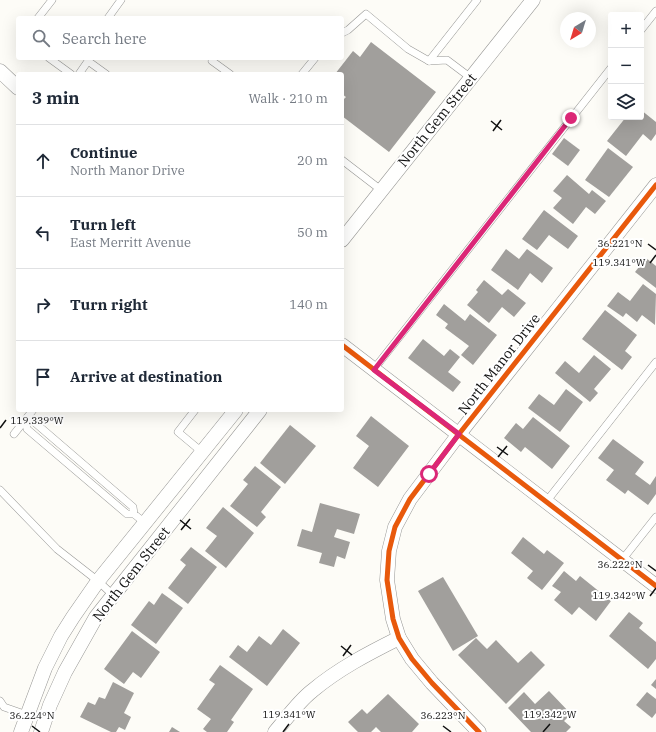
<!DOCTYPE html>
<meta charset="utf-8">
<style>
body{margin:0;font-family:"IBM Plex Serif",serif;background:#f2f2f3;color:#1f2937}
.controls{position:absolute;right:12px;top:12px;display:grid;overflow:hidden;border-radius:4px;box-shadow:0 4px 16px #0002}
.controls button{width:36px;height:36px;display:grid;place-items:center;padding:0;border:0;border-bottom:1px solid #e0e1e3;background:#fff;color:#1f2937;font:20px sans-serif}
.compass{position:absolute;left:560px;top:12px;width:36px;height:36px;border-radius:50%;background:#fff;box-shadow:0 4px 16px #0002;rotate:218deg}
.stop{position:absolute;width:12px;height:12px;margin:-9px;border:3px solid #db2777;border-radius:50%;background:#fff}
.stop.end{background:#db2777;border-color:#fff;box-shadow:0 1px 4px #0008}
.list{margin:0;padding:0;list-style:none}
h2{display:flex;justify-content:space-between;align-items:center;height:52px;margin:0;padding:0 16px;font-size:17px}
h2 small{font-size:13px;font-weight:400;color:#747a83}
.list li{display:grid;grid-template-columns:26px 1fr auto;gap:12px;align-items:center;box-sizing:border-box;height:72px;padding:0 16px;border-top:1px solid #e0e1e3}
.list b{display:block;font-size:15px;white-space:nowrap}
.list p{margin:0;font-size:13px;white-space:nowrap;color:#747a83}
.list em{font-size:13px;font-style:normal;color:#747a83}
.icon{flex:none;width:22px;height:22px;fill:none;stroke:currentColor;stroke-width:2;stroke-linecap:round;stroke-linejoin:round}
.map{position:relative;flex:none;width:656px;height:732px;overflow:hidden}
.search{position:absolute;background:#fff;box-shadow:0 4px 16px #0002;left:16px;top:16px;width:328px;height:44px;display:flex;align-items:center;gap:10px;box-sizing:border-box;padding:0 14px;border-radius:4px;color:#747a83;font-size:15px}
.panel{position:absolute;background:#fff;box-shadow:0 4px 16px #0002;left:16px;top:72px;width:328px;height:340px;border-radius:4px}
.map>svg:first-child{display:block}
.building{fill:#a19f9c}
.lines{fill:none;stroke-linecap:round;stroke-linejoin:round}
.service-casing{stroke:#979795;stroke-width:8}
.minor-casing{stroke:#979795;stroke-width:15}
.service{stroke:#fffffe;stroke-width:7}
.minor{stroke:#fffffe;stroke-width:14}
.cycleway-casing{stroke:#fff;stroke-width:8}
.cycleway{stroke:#e8590c;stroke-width:5}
.route{stroke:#db2777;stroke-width:5}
.ticks{fill:none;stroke:#111;stroke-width:1.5}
.labels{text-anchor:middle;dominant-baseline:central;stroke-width:4;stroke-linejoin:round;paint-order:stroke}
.street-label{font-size:14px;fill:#111;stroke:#fff}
.ticks-label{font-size:10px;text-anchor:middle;fill:#111;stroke:#fff;stroke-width:4;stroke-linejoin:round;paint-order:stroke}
</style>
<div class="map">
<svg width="656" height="732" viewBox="0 0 656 732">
<rect width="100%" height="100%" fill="#fdfcf7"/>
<g class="building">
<polygon points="371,42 436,92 389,152 342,116 342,101 346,97 342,94 342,74 335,74 353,51 360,57"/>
<polygon points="641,110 656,122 656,134 651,141 643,134 626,156 607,141 626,117 641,117"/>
<polygon points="564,138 580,150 568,166 552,154"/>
<polygon points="608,148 633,167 609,197 585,180"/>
<polygon points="567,175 589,194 592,190 606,201 595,214 586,207 573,224 553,208 562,198 553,191"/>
<polygon points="544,210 578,236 568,249 549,235 537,250 522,239"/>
<polygon points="506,249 519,259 527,249 553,268 542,283 530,273 518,290 491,270"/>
<polygon points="646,258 656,266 656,288 635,272"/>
<polygon points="484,280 502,295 508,289 526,303 514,317 502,307 489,323 467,305 478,292 476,290"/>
<polygon points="643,284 656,294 655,325 642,315 637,322 626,313 623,317 607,306 618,292 630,301"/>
<polygon points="444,304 465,321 470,314 497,335 473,365 461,355 469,346 445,328 448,324 436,315"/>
<polygon points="605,310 637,335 625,351 632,357 622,370 582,339"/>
<polygon points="423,339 444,356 450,349 460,357 448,372 461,382 453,392 408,358"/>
<polygon points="594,355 611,369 594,389 598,393 590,402 555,373 565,361 579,373"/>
<polygon points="566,389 583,402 560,432 528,408 539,394 554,405"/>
<polygon points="371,416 409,446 378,487 353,468 369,446 356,436"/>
<polygon points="533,417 570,446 552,469 525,447 521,452 504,438 516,423 523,429"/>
<polygon points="290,425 316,446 285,484 260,463"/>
<polygon points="613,439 644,462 635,474 650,485 656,476 656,494 648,505 628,490 625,494 606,480 614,470 598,458"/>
<polygon points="255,466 281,487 261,512 266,517 257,527 230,506 248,484 243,480"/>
<polygon points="320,503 360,514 354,534 337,529 334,537 350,542 345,559 337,556 334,567 319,563 322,553 297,546 302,529 312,532"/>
<polygon points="223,507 254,533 226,568 205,551 217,536 206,528"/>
<polygon points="523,537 544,554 547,550 564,563 542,590 527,578 533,571 511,553"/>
<polygon points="191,547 217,567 188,604 168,588 186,565 180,560"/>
<polygon points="564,571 576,581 580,576 611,601 596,621 579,607 572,615 554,600 561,592 552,586"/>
<polygon points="443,577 478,636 453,651 418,591"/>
<polygon points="162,593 183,608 156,644 131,625 149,601 154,605"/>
<polygon points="629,612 643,623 639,628 656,642 656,659 648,669 609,636"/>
<polygon points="283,629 300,643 267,686 229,657 238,645 247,652 259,636 271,645"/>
<polygon points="132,631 160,652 141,678 133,672 124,684 104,669"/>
<polygon points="476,638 487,649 496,640 518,663 531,651 545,665 506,704 458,655"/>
<polygon points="220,665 253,689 231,720 234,722 227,732 207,732 203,729 211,719 197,709 215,684 209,680"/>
<polygon points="656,679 656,689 651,685"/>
<polygon points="113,682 134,693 124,713 131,717 125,730 119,727 116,732 111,732 80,717 88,702 95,705 99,697 105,699"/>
<polygon points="549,691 571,714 564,721 571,727 566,732 531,732 508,708 524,692 535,704"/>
<polygon points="647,692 656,699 656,713 652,718 636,705"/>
<polygon points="388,694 419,724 412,732 381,732 376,727 371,732 358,732 348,722 362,709 367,714"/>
<polygon points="172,727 180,732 169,732"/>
</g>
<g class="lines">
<defs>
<g id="service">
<polyline points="38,18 52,0"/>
<polyline points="108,18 121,0"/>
<polyline points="641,30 656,11"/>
<polyline points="342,33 348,30 366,14 408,49 429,61 447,60 471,78"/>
<polyline points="49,58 71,74"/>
<polyline points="212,61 230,74"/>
<polyline points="429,61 477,0"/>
<polyline points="79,74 88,61 106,74"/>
<polyline points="302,74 315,58"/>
<polyline points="342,160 381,190"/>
<polyline points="374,369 611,68"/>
<polyline points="195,410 178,432 202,452"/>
<polyline points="14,434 33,410"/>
<polyline points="0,490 57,549 98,581 113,595"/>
<polyline points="546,502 656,362"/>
<polyline points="134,514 133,507 33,421 25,420 27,429 127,514 134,514 145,523"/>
<polyline points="622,560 656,517"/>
<polyline points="0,701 4,707 27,715"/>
</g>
<g id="minor">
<polyline points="0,71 18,88"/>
<polyline points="342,240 533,0"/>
<polyline points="342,345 656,586"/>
<polyline points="21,732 45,668 61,636 73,617 98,581 236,410"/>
<polyline points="41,732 50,705 65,672 96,617 260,410"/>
<path d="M275,732c12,-14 23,-30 37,-41 26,-22 57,-38 87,-53"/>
<polyline points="479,732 432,683 412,659 399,638 393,619 387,580 389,551 395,527 410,499 459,434 656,185"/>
</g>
</defs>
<use href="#service" class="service-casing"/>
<use href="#minor" class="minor-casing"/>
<use href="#service" class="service"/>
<use href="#minor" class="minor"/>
<defs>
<g id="cycleway">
<polyline points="342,345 656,586"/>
<polyline points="479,732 432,683 412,659 399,638 393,619 387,580 389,551 395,527 410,499 459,434 656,185"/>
</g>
</defs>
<use href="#cycleway" class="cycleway-casing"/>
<use href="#cycleway" class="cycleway"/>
</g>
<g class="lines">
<polyline class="route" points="429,474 459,434 374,370 571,118"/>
</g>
<path class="ticks" d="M491,121l11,9M493,131l8,-11M648,244l8,6M650,263l6,-8M0,428l6,-8M497,447l11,8M498,457l9,-11M180,520l11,9M181,530l9,-11M648,565l8,6M650,596l6,-8M341,646l11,9M343,656l8,-11M32,726l8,6M443,726l8,6M283,732l6,-8M543,732l7,-8"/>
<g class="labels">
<g class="street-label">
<text transform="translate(437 120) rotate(-51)">North Gem Street</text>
<text transform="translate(499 364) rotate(-52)">North Manor Drive</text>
<text transform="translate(131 574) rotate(-52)">North Gem Street</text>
</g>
</g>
<g class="ticks-label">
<text x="620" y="247">36.221°N</text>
<text x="619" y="266">119.341°W</text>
<text x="37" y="424">119.339°W</text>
<text x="620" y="568">36.222°N</text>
<text x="619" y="599">119.342°W</text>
<text x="289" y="718">119.341°W</text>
<text x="550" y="718">119.342°W</text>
<text x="32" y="719">36.224°N</text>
<text x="443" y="719">36.223°N</text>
</g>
</svg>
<div class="controls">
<button>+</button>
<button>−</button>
<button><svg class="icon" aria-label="layers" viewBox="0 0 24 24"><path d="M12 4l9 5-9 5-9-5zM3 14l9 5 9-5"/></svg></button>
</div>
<svg class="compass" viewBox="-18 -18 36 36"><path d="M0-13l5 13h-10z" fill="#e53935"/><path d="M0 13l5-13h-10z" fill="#747a83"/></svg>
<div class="stop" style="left:429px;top:474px"></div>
<div class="stop end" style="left:571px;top:118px"></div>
<div class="search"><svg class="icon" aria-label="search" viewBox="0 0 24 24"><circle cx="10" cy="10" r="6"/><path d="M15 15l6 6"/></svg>Search here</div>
<section class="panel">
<h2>3 min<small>Walk · 210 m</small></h2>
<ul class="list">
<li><svg class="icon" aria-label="ahead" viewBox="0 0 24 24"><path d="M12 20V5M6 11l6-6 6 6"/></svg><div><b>Continue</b><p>North Manor Drive</p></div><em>20 m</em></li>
<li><svg class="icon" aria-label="left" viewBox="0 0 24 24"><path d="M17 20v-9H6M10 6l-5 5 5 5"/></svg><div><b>Turn left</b><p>East Merritt Avenue</p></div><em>50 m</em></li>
<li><svg class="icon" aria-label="right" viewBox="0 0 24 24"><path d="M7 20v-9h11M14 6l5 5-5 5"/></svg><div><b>Turn right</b></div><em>140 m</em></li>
<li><svg class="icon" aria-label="arrive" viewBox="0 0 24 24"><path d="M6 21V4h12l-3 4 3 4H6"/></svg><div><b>Arrive at destination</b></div></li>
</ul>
</section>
</div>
